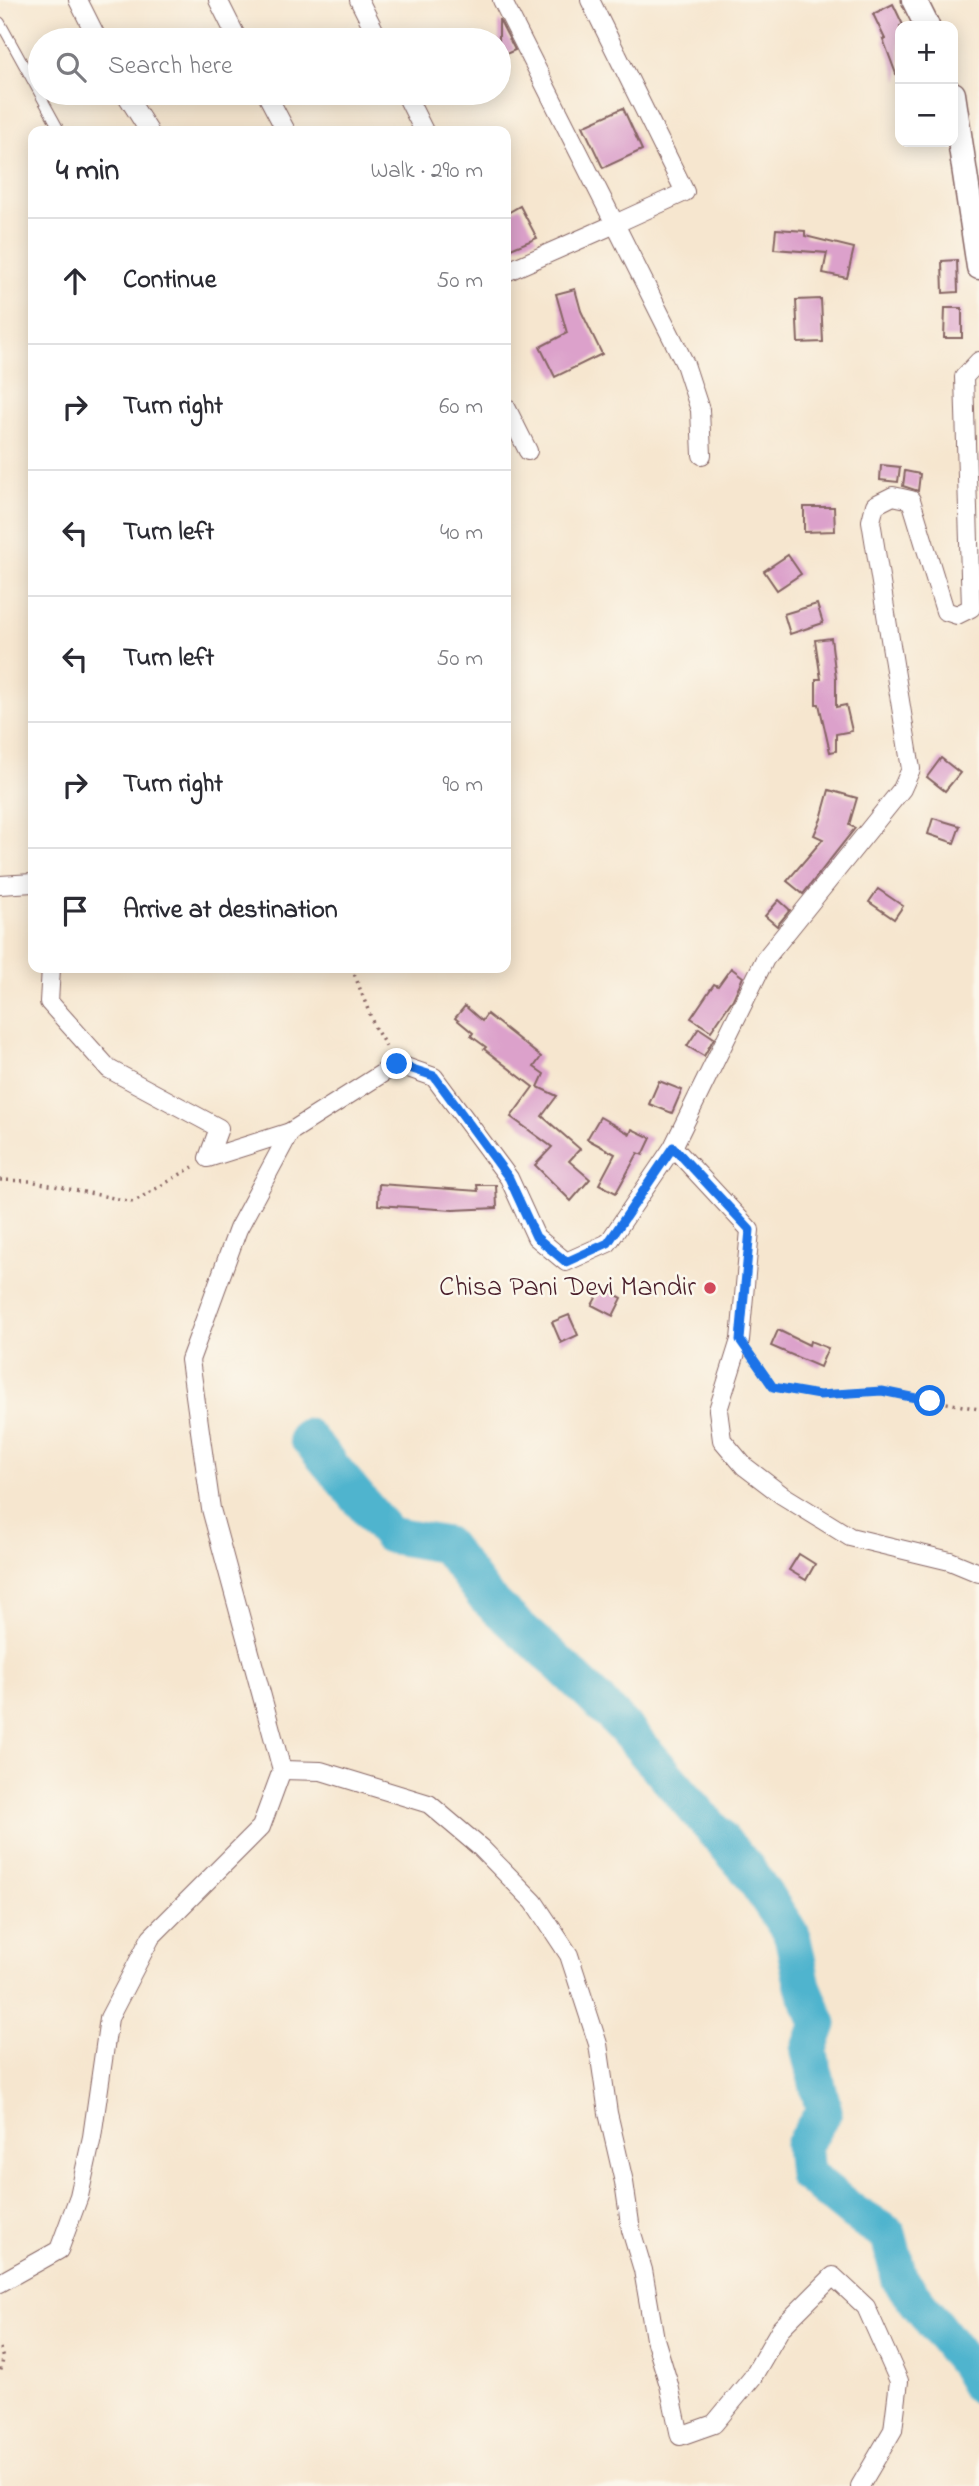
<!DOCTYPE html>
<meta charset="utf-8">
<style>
body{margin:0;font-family:"Indie Flower",sans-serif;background:#f7f7f7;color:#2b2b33}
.controls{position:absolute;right:21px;top:21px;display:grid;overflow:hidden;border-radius:14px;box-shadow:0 4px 18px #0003}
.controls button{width:63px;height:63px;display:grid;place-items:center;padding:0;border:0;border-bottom:2px solid #e1e1e2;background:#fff;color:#2b2b33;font:35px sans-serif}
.stop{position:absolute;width:21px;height:21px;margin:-16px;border:5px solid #1a73e8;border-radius:50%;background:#fff}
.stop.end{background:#1a73e8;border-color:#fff;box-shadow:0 2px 7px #0008}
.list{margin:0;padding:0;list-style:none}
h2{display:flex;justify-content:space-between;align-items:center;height:91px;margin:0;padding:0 28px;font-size:30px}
h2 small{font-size:23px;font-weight:400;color:#7c7c81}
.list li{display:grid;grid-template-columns:46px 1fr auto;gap:21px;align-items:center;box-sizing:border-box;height:126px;padding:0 28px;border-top:2px solid #e1e1e2}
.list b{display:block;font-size:26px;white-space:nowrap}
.list em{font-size:23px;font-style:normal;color:#7c7c81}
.icon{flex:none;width:38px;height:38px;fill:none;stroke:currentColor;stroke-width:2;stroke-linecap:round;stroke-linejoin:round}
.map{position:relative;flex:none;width:979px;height:2486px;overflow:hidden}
.search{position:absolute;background:#fff;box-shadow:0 4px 18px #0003;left:28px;top:28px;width:483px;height:77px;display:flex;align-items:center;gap:18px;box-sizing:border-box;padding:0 24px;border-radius:38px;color:#7c7c81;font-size:26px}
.panel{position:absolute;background:#fff;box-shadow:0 4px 18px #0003;left:28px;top:126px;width:483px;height:847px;border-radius:14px}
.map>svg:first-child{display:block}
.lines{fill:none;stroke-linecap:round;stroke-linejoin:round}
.river{stroke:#4fb4ce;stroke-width:37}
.building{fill:#dca1cb}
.lane-casing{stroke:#866564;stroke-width:11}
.street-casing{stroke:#866564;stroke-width:20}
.secondary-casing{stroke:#866564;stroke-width:27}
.path{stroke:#866564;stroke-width:3.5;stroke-dasharray:2 5;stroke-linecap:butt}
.lane{stroke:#fff;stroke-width:9}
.street{stroke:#fff;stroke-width:18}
.secondary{stroke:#fff;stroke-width:24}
.route{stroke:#1a73e8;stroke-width:9}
.poi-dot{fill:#d1495b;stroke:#fbf7ec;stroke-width:2.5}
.labels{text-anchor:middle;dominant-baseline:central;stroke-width:5;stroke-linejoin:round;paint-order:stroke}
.poi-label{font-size:28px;fill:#4a1f2b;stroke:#fbf7ec;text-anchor:end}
</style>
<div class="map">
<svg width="979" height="2486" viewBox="0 0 979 2486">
<rect width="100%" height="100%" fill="#fbf7ec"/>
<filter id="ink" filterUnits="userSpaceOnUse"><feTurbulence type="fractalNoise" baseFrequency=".0143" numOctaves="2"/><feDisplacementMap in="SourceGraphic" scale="14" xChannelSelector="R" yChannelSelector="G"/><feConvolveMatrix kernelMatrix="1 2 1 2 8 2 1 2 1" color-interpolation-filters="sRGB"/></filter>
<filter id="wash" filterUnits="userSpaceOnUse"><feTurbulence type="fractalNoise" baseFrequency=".00686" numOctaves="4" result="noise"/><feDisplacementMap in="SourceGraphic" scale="28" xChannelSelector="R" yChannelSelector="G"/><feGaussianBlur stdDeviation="1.57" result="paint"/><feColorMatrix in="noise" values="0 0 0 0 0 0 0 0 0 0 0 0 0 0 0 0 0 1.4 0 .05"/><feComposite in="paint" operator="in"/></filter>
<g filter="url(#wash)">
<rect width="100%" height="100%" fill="#f6e6cf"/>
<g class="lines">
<polyline class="river" points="307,1437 389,1535 446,1545 486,1598 548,1653 622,1725 748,1870 792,1935 803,1986 819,2024 809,2051 824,2111 803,2145 806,2174 854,2213 888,2234 900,2280 965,2363 979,2387"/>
</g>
<g id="blocks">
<g class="building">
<polygon points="893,4 903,25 900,26 899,82 883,39 885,39 873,14"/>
<polygon points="499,19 515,50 499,57"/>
<polygon points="623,108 642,150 603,168 583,126"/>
<polygon points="520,206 537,238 506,251 506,214"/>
<polygon points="776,229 805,231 805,236 854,248 847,278 823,273 827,253 774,249"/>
<polygon points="957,260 958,292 943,293 942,261"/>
<polygon points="575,289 581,311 602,354 555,377 540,347 567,333 556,294"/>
<polygon points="821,299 823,342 798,343 796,300"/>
<polygon points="945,308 962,308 962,338 944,338"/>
<polygon points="881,465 900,467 898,482 880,480"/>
<polygon points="905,471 920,474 918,491 903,486"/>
<polygon points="804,507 834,507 835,531 804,532"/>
<polygon points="788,555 801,574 777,590 764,571"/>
<polygon points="817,604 823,623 790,634 784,614"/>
<polygon points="831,638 836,678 836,707 846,705 852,731 836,734 836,751 830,752 819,704 816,704 816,679 821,679 815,640"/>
<polygon points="941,758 960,773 945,791 927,777"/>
<polygon points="829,790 857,798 849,825 855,828 803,894 787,881 823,839 814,835 821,819"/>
<polygon points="933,818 960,826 954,843 928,834"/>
<polygon points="878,889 903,906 894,919 869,902"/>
<polygon points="779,900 790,910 777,926 765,916"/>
<polygon points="731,968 743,977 733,999 711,1031 691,1018 714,984 718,986"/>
<polygon points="465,1006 482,1021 487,1014 541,1057 534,1067 544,1074 538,1087 557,1096 542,1116 580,1149 569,1161 590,1179 571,1201 535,1165 552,1147 511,1117 533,1087 484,1049 486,1047 471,1036 473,1033 455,1018"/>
<polygon points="699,1028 714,1038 704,1056 687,1046"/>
<polygon points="659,1081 682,1090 672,1113 649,1104"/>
<polygon points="600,1117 630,1134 632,1129 651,1138 643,1155 638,1153 616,1193 599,1184 615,1154 587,1139"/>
<polygon points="379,1184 478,1191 477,1185 496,1185 497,1208 453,1210 378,1205"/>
<polygon points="602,1287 622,1298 613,1316 592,1305"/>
<polygon points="569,1315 578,1335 561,1343 552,1322"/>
<polygon points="778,1330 809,1345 810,1341 828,1348 820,1367 771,1346"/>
<polygon points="799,1554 815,1564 806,1580 789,1570"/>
</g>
</g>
</g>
<g filter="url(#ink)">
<use href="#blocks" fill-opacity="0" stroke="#866564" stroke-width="2"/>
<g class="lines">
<defs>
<polyline id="lane" points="0,22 60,131"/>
<g id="street">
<polyline points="78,0 98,40"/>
<polyline points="218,0 238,40"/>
<polyline points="359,0 379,40"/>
<polyline points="502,0 615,224 506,272"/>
<polyline points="590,0 685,192 615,224 685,364 700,410 702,455"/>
<polyline points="125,93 149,131"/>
<polyline points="266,93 286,131"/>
<polyline points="405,93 424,131"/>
<polyline points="506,407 528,451"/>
<polyline points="0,885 33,883"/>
<polyline points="51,968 49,1002 109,1069 219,1128 208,1158 290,1132"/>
<polyline points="673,1147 750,1230 740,1340 718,1410 722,1440 744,1466 782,1495 850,1537 950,1561 979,1573"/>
<polyline points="282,1770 321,1771 429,1804 481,1848 534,1902 569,1955 598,2044 608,2113 624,2182 631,2230 643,2270 655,2339 669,2385 680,2436 714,2424 752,2378 781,2328 833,2276 866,2307 899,2381 893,2430 860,2486"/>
<polyline points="0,2283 59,2250 79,2196 92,2137 109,2018 151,1937 261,1827 282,1770 211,1509 190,1360 238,1229 290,1132 397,1064 434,1077 509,1178 536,1237 566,1262 608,1243 673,1147 765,959 902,789 911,769 871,521 875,505 893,496 911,500 945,611 957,615 971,608 964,377 979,361"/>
</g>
<g id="secondary">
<polyline points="914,0 927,26"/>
<polyline points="953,94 979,267"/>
</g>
</defs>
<use href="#lane" class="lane-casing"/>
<use href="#street" class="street-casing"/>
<use href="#secondary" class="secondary-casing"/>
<g class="path">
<polyline points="352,968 375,1028 387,1048"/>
<polyline points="0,1180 30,1181 133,1202 193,1167"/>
<polyline points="753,1359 773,1387 819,1395 882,1391 979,1409"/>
<polyline points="0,2348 3,2359 0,2375"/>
</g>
<use href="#lane" class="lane"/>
<use href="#street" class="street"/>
<use href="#secondary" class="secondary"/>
</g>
</g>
<g class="lines" filter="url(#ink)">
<polyline class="route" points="397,1064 434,1076 509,1178 536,1237 566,1262 608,1243 673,1147 750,1230 740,1340 773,1387 819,1395 882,1391 930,1401"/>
</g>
<circle class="poi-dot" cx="710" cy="1288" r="7"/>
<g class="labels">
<g class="poi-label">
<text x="696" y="1288">Chisa Pani Devi Mandir</text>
</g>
</g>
</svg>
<div class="controls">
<button>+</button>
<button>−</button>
</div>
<div class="stop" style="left:930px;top:1401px"></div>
<div class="stop end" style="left:397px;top:1064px"></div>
<div class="search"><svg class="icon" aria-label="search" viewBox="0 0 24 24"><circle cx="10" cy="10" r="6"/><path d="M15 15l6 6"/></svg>Search here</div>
<section class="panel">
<h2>4 min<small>Walk · 290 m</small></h2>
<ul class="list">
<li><svg class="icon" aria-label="ahead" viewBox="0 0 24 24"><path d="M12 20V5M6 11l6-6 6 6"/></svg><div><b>Continue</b></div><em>50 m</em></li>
<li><svg class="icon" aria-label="right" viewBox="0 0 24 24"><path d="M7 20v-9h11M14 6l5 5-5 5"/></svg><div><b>Turn right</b></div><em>60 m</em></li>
<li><svg class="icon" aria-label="left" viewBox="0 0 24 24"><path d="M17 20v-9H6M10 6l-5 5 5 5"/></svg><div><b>Turn left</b></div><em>40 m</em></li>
<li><svg class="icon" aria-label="left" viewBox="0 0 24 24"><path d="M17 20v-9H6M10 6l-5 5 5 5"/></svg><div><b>Turn left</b></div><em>50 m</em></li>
<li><svg class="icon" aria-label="right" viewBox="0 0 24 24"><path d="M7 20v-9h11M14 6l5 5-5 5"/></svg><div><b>Turn right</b></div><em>90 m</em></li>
<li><svg class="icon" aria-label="arrive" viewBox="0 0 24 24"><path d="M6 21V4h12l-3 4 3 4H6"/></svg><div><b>Arrive at destination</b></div></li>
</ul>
</section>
</div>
